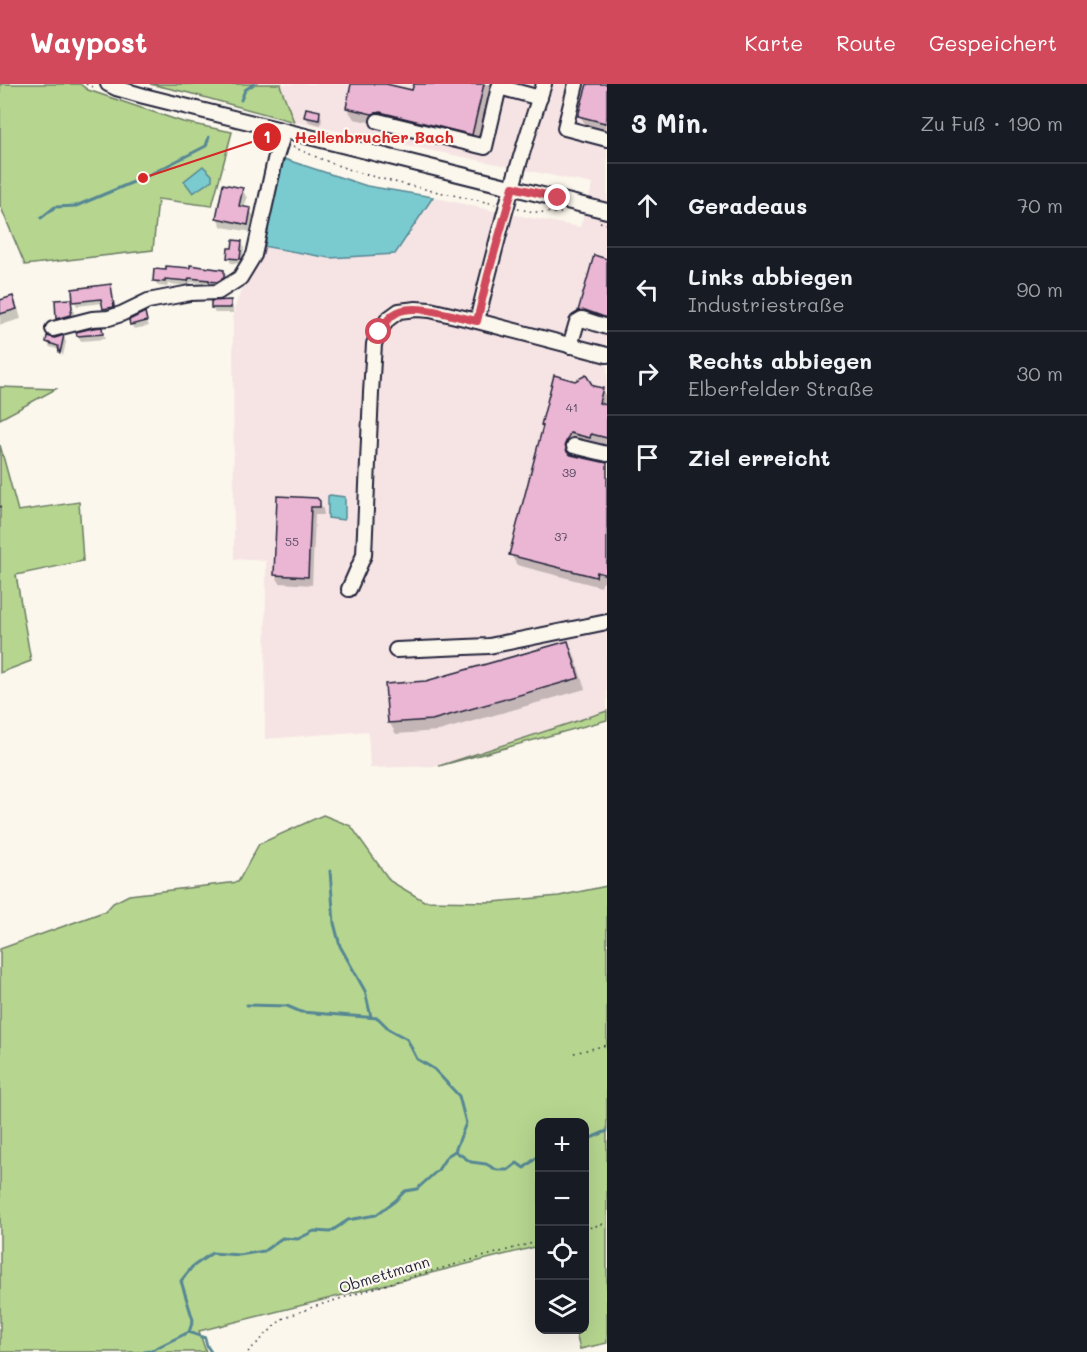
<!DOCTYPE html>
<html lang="de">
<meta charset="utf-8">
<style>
body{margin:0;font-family:Mali,sans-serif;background:#242831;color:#f1f3f6}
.controls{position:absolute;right:18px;bottom:18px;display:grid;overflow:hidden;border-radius:12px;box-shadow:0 6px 24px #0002}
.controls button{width:54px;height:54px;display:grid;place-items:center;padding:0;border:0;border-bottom:2px solid #363941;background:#171b24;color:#f1f3f6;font:30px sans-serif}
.stop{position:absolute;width:18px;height:18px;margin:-14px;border:4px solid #d1495b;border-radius:50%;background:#fff}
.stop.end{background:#d1495b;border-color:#fff;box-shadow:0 2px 6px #0008}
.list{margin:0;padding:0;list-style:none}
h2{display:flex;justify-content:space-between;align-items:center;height:78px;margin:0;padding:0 24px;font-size:26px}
h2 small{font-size:20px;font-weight:400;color:#9ea1a6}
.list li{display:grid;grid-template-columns:39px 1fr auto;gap:18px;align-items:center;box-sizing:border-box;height:84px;padding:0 24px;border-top:2px solid #363941}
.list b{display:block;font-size:22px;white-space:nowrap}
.list p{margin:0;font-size:20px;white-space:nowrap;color:#9ea1a6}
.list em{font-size:20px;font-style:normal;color:#9ea1a6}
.icon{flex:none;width:33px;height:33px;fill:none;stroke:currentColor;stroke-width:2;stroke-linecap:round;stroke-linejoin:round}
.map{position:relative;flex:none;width:607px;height:1268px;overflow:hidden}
header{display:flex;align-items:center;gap:36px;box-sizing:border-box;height:84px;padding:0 30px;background:#d1495b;color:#fff}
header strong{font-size:28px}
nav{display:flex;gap:33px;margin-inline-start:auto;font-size:21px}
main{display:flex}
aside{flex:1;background:#171b24}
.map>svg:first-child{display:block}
.built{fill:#f6e4e4}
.green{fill:#b6d68f;stroke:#6c7c65;stroke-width:1.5}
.water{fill:#7acbd0;stroke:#578794;stroke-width:1.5}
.shadow{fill:#0003}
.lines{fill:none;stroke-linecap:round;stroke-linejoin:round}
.stream{stroke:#578794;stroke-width:3}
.building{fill:#eab6d3;stroke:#22223b;stroke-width:1.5}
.minor-casing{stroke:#22223b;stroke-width:18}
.path{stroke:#22223b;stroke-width:1.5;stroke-dasharray:1.5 4.5;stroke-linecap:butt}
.minor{stroke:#fbf7ec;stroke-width:14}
.route{stroke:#d1495b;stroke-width:8}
.labels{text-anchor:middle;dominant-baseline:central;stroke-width:4.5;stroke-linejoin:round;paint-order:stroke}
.number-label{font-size:12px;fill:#544761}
.street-label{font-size:15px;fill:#22223b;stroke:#fbf7ec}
.leader{fill:none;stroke:#d62828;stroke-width:2}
.callout-dot{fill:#d62828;stroke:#fbf7ec;stroke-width:2}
.mark-label{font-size:18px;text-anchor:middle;font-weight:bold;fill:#fff}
.callout-label{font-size:16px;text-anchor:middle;font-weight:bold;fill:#d62828;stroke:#fbf7ec;stroke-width:4.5;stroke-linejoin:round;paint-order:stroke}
</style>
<header>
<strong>Waypost</strong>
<nav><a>Karte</a><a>Route</a><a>Gespeichert</a></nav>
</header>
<main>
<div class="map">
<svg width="607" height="1268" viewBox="0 0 607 1268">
<rect width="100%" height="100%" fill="#fbf7ec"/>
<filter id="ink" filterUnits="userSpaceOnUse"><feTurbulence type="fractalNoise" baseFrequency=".0167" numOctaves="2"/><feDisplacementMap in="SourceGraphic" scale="12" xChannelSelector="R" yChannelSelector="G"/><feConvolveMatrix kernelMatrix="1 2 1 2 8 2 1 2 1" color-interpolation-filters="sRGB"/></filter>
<g filter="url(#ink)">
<polygon class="built" points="280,0 607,0 607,627 439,682 370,684 368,647 265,655 266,477 234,475 233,229 238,214 262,162 330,174 395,170 433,113 494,127 580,143 593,100 294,38"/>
<g class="green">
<polygon points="0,0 80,0 88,6 183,38 232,48 212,122 158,115 153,166 25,181 0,121"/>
<polygon points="150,0 281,0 280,1 294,38 189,9"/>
<polygon points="0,303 56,305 0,335"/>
<polygon points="0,361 18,427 79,418 83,477 16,491 31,577 0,589"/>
<polygon points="607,627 607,636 439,682"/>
<polygon points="323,731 351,742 390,797 424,817 493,818 559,812 607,802 607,1259 580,1265 575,1246 584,1246 584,1038 540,1038 539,1162 199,1247 206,1268 0,1268 0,865 106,827 113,819 129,811 238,798 259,760"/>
</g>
<g class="water">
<polygon points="284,75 367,102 433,113 395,170 330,174 262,162"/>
<polygon points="203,82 212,91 212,96 193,109 184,97"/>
<polygon points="330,411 345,413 345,434 344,436 328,434 328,412"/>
</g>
<g class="shadow">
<polygon points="353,0 379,0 414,8 415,0 493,0 478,61 354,35 347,24"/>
<polygon points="588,0 607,1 607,49 587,43 580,32"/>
<polygon points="319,28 322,34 321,41 309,38 306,33"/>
<polygon points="242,105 247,114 244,125 250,126 255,134 252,148 222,143 217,134"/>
<polygon points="241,158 244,163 243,180 231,179 228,174"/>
<polygon points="595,173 607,176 607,241 585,236 580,227"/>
<polygon points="156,186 224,188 227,193 226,199 213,202 212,200 191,198 191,202 168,200 167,203 158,202 155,197"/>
<polygon points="110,202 112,206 116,227 107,229 103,219 77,222 75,218"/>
<polygon points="12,214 18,224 21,235 0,241 0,217"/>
<polygon points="70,217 73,222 74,230 72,237 60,240 57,234"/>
<polygon points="230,217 233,223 233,229 215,229 212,224"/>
<polygon points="144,230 149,242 134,245 131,240"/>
<polygon points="101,245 105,255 81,257 78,252 78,249"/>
<polygon points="64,253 66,258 63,272 60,266 50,263 47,258"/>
<polygon points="592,303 602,306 607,314 607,362 597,360 596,364 576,359 570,372 607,380 607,499 603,498 601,503 517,481 511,471 544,344 542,341"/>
<polygon points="278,414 318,416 323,425 324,431 315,431 312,501 280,499 275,491"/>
<polygon points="568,559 574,570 585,605 439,647 396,650 389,638 426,599"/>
</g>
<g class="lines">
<g class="stream">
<polyline points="241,16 245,6 254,0"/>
<polyline points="41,134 55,123 76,122 143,94 206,62 209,53"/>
<polyline points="330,787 334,839 340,862 365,907 371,933"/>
<polyline points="247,921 287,922 301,928 378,934 390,946 407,955 417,975 434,985 459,1012 466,1039 455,1067"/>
<polyline points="584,1057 607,1047"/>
<polyline points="189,1248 205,1254 207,1262 211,1268"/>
<polyline points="144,1268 150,1267 189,1248 193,1236 181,1197 192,1183 212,1169 239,1171 264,1167 282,1154 298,1155 314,1147 330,1148 348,1136 376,1131 395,1117 405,1107 417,1105 438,1086 447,1072 455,1067 471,1078 486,1080 497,1086 508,1086 517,1079 524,1084 536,1074 540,1073"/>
</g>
</g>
<g class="building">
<polygon points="351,0 386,0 412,6 414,0 484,0 472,51 380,28 372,30 346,24"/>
<polygon points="587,0 607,0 607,33 605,39 578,32"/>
<polygon points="306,24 320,27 319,36 304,33"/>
<polygon points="223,100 243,104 239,122 251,124 248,141 216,134"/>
<polygon points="233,156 242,157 240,175 227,174 228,164 232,164"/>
<polygon points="594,171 607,175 607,234 585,226 578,227"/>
<polygon points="190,181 224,186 224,194 217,198 209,197 209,196 189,194 188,197 165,195 165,198 153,197 154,185 166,186 166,182 190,184"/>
<polygon points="111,200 114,223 103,225 101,215 73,218 72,205"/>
<polygon points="13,212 17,225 0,230 0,216"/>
<polygon points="71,215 72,224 70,231 56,235 55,216"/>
<polygon points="231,216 231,224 211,224 211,217"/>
<polygon points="145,228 147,237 130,241 129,236"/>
<polygon points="102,243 103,250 77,252 76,248 93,244"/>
<polygon points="64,251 60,269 59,268 58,262 46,258 47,252 55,254"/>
<polygon points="554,291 575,297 586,291 593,302 603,304 599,319 607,321 607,354 591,350 590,354 570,349 565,360 567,368 571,371 607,379 607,491 597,488 596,493 509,471 543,342 541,341"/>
<polygon points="277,412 317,414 320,417 320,423 311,423 308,493 274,491"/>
<polygon points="568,557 579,594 432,636 388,639 385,600 426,597"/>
</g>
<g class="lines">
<defs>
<g id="minor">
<polyline points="108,0 116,4 144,12 607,127"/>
<polyline points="576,0 565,44 607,55"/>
<polyline points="378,37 485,63 499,3 540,14"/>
<path d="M477,237c19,-80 41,-159 67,-237"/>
<polyline points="53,245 92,235 109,234 121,230 148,217 190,209 218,208 240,194 254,171 275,76 284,48"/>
<polyline points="570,262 577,238 582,235 607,243"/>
<polyline points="574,362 607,370"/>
<polyline points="349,505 364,471 371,309 374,260 379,248 388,235 399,227 416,225 430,226 477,237 607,271"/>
<polyline points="396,566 489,562 607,538"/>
</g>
</defs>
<use href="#minor" class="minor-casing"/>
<g class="path">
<polyline points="86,0 96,4"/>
<path d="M293,63c17,7 34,15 52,21 49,16 100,25 150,36"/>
<polyline points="518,125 534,128 561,129"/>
<polyline points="600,138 607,140"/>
<polyline points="0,422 1,425"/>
<polyline points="574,969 607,961"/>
<polyline points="584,1145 607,1139"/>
<polyline points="248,1268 282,1235 310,1224 417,1191 540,1157"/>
</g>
<use href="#minor" class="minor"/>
</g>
</g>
<g class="lines" filter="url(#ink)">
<path class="route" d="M379,248c5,-7 10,-16 19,-20 18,-9 59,5 79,9l11,-46 25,-88 45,11"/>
</g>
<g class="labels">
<g class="number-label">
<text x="572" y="323">41</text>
<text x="569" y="388">39</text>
<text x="561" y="452">37</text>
<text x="292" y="457">55</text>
</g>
<g class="street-label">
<text transform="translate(384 1190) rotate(-17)">Obmettmann</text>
</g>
</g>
<path class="leader" d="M143 94L267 53"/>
<g class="callout-dot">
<circle cx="143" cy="94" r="6"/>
<circle cx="267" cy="53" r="15"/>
</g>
<g class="mark-label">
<text x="267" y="59">1</text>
</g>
<g class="callout-label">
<text x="374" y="59">Hellenbrucher Bach</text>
</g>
</svg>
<div class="controls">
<button>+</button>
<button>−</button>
<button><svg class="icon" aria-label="locate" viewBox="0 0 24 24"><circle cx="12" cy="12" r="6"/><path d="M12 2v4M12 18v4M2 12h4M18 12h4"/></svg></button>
<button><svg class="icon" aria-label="layers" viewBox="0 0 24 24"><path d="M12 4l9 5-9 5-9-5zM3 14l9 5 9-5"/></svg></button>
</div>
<div class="stop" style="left:379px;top:248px"></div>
<div class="stop end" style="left:558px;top:114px"></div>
</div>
<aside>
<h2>3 Min.<small>Zu Fuß · 190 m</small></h2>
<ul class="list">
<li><svg class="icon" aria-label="ahead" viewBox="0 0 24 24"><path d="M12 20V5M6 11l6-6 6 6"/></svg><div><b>Geradeaus</b></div><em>70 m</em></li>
<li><svg class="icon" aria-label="left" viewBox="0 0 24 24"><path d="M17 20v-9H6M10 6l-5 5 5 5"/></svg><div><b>Links abbiegen</b><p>Industriestraße</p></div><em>90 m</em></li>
<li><svg class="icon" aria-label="right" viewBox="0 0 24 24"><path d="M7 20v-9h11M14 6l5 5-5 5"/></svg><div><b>Rechts abbiegen</b><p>Elberfelder Straße</p></div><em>30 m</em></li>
<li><svg class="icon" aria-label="arrive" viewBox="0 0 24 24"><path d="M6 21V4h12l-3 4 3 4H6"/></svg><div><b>Ziel erreicht</b></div></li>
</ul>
</aside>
</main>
